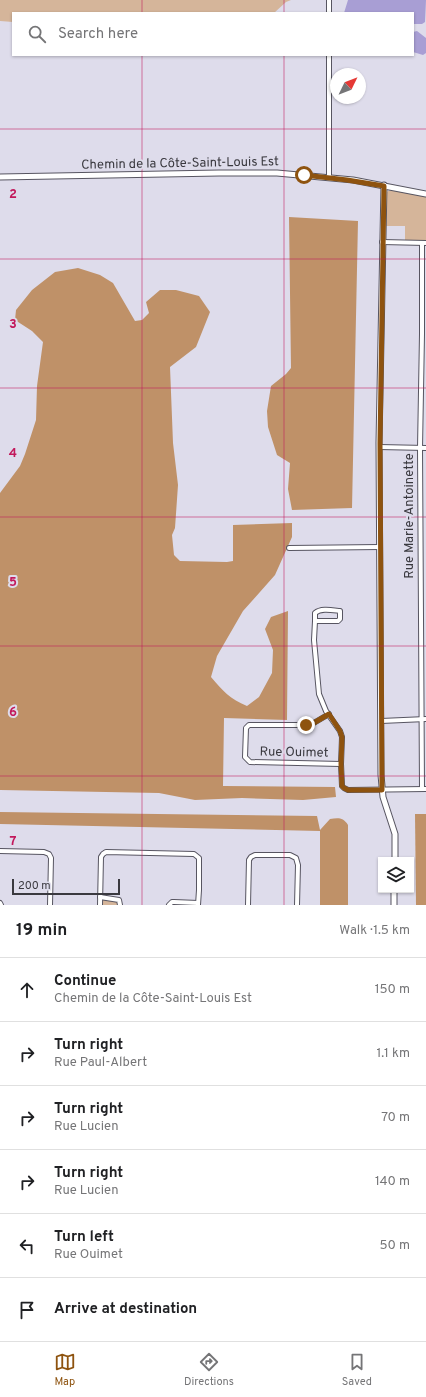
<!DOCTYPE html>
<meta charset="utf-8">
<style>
body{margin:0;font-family:Overpass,sans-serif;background:#f2f2f2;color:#202124}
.controls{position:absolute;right:12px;bottom:12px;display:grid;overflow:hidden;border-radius:0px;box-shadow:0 1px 3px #0004}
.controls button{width:36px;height:36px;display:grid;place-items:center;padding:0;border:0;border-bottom:1px solid #e0e0e0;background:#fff;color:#202124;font:20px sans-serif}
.compass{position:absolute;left:330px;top:68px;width:36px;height:36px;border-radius:50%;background:#fff;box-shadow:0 1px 3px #0004;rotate:47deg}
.scale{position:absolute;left:12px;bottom:10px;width:108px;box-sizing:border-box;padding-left:4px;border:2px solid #3a393f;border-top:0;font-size:11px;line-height:14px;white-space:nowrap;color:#3a393f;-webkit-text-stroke:3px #dedceb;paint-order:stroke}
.stop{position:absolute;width:12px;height:12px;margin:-9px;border:3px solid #8e530f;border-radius:50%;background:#fff}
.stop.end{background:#8e530f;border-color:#fff;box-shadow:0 1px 4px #0008}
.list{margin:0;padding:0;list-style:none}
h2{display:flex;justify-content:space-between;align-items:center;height:52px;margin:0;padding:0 16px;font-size:17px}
h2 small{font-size:13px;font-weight:400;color:#757577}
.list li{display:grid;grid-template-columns:26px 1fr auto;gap:12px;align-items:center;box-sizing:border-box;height:64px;padding:0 16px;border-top:1px solid #e0e0e0}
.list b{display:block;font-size:15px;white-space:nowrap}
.list p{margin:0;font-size:13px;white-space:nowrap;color:#757577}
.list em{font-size:13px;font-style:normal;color:#757577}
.icon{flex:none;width:22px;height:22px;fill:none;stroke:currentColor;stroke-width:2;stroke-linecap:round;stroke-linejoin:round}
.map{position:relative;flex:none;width:426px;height:905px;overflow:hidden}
.search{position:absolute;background:#fff;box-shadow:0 1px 3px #0004;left:12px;right:12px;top:12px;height:44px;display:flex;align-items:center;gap:10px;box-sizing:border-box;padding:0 14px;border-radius:0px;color:#757577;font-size:15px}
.sheet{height:436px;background:#fff}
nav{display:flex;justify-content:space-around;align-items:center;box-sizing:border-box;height:56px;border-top:1px solid #e0e0e0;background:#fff;font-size:11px;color:#757577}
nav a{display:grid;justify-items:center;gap:2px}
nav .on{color:#8e530f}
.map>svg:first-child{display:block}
.green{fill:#d5b59a}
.forest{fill:#bf9168}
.water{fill:#a89ed4}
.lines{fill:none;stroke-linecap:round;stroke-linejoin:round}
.minor-casing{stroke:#575561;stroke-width:6}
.tertiary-casing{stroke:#575561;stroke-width:7}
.minor{stroke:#fff;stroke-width:4}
.tertiary{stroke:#fff;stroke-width:5}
.route{stroke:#8e530f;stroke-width:5}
.grid{fill:none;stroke:#c2185b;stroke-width:1;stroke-opacity:0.55}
.labels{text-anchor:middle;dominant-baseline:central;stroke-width:4;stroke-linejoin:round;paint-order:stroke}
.street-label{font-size:13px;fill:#3a393f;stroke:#dedceb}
.grid-label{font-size:13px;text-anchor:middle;font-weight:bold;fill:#c2185b;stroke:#dedceb;stroke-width:4;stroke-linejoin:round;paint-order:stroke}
</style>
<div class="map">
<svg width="426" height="905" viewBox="0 0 426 905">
<rect width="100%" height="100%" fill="#dedceb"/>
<g class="green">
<polygon points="0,0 291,0 286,2 274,13 13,13 13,22 0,21"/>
<polygon points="393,190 426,197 426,241 405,241 405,226 385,226 386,193 388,191"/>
<polygon points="100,897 116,899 120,905 100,905"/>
</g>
<g class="forest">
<polygon points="289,217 358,221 352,508 292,510 288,489 290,463 277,455 268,427 267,411 271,386 286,374 291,368"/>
<path d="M78,268l22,7 13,8 22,38 7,-1 7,-7 -3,-11 14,-12h16l23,6 11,16 -14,35 -26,20 3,76 5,42 -3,43 -3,7 2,20 6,6 47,1 6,-1v-36l59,-2v14l-17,38 -32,36 -26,45 -6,21c12,14 19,22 36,29l12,-9 13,-24 1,-23 -8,-21 6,-12 17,-6 -1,109 -63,-2 -1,68 112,1 1,10 -33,3 -61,-2 -47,2 -36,-7 -159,-3v-297l20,-27 5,-12 11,-34 1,-34 6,-44 -11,-11 -17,-11 1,-10 16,-20 23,-18z"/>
<path d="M0,812l317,4 3,14 10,-11c8,-1 13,-2 18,6v80h-28v-74l-320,-7z"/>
<polygon points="415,814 426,814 426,905 416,905"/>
</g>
<g class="water">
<polygon points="348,0 426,0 425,22 422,24 413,24 413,13 344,13"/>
<polygon points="417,31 426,38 426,53 423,55 413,52 413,32"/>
</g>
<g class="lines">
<defs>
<g id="minor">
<polyline points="329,0 329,13"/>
<polyline points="329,55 329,177"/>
<polyline points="382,242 426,243"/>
<polyline points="379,447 426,448"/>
<polyline points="289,548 380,547"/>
<path d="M315,621v-8c6,-5 16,-3 25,-2v8l-2,2h-23l-1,19 5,54 7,17 14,20 2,6 -1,27 1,22 2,2 4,2 78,-1"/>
<polyline points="329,714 312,724 306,725 249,725 246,728 245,757 250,762 341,764"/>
<polyline points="381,721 426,719"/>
<polyline points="422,789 420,448 422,334 422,243"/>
<polyline points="0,851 44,852 49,854 51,858 50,905"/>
<polyline points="100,897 119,900 120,905"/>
<polyline points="0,903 1,905"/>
<polyline points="100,905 101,857 103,854 106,852 194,854 199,858 199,890 198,905"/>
<polyline points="169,905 172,902 174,902 198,903"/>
<polyline points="248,905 249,860 251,857 255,855 290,855 296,858 298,865 297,905"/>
</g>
<g id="tertiary">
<polyline points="0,177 219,173 277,173 353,180 426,194"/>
<polyline points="384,185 379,443 381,775 383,797 395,834 395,860"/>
<polyline points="394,905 394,890"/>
</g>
</defs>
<use href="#minor" class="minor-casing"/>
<use href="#tertiary" class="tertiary-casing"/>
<use href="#minor" class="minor"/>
<use href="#tertiary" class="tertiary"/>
</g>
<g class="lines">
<polyline class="route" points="304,175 347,180 384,186 380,443 382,790 348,790 344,788 342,786 341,764 342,737 340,731 329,714 312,724 306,725"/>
</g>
<path class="grid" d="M142,0v13M284,0v13M142,55v850M284,55v850M0,129h426M0,259h426M0,388h426M0,517h426M0,646h426M0,776h426"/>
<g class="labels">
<g class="street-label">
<text transform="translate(180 164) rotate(-1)">Chemin de la Côte-Saint-Louis Est</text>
<text transform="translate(410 516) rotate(-90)">Rue Marie-Antoinette</text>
<text transform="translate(294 753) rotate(1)">Rue Ouimet</text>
</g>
</g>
<g class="grid-label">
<text x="13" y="198">2</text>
<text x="13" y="328">3</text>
<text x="13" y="457">4</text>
<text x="13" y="586">5</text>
<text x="13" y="716">6</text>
<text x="13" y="845">7</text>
</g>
</svg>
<div class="controls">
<button><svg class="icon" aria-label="layers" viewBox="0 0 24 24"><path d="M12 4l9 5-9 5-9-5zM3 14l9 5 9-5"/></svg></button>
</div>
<svg class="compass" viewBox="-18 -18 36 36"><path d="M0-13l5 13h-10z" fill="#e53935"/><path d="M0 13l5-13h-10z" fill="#757577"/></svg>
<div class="scale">200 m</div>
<div class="stop" style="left:304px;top:175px"></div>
<div class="stop end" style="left:306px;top:725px"></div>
<div class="search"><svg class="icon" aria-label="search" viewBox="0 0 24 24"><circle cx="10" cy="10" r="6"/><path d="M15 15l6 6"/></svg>Search here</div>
</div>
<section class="sheet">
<h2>19 min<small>Walk · 1.5 km</small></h2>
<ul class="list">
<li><svg class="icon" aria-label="ahead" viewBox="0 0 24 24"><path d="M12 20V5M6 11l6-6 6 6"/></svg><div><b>Continue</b><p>Chemin de la Côte-Saint-Louis Est</p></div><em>150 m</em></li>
<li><svg class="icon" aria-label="right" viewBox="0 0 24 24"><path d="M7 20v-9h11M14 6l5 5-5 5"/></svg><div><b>Turn right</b><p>Rue Paul-Albert</p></div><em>1.1 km</em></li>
<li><svg class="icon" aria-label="right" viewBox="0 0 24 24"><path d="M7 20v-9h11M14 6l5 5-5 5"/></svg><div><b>Turn right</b><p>Rue Lucien</p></div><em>70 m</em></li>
<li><svg class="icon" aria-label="right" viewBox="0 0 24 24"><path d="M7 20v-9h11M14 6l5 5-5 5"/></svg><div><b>Turn right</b><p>Rue Lucien</p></div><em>140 m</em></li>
<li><svg class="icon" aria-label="left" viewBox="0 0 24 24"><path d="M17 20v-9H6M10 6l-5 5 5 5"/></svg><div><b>Turn left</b><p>Rue Ouimet</p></div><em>50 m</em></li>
<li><svg class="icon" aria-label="arrive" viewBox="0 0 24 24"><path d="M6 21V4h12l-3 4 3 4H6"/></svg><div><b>Arrive at destination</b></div></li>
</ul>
</section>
<nav>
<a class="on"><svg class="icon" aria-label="map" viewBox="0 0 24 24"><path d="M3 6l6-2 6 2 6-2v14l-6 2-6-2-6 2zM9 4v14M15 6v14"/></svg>Map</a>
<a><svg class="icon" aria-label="directions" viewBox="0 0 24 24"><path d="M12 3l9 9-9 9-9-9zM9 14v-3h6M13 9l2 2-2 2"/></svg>Directions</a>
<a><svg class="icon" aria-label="saved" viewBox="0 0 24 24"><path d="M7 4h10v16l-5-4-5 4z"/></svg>Saved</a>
</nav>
